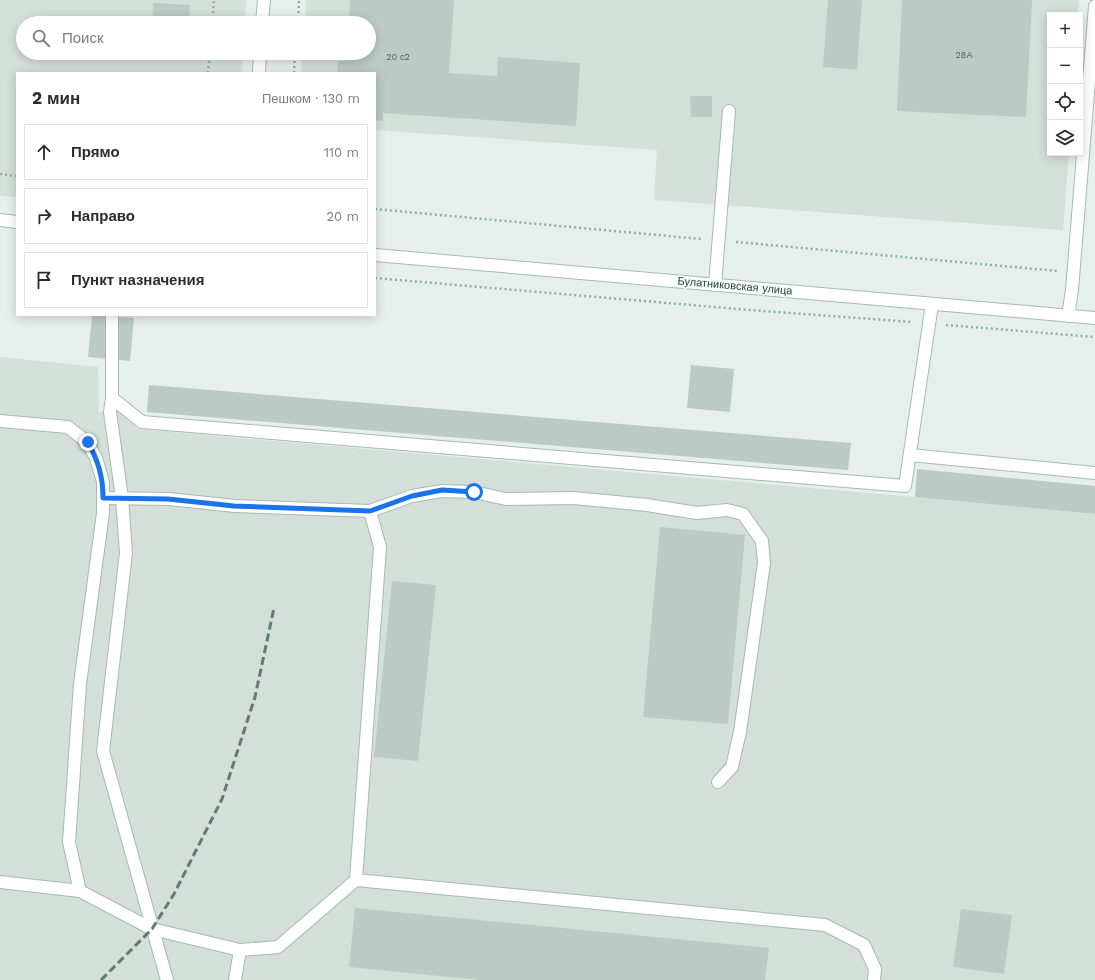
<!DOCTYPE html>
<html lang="ru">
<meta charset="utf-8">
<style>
body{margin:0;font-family:"Work Sans",sans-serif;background:#f2f2f3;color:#2b2b33}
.controls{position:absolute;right:12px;top:12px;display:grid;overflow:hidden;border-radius:0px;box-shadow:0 2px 10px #0003}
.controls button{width:36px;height:36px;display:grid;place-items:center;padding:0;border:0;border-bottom:1px solid #e1e1e2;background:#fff;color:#2b2b33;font:20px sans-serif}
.stop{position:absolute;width:12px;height:12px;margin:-9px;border:3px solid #1a73e8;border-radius:50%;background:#fff}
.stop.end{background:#1a73e8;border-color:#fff;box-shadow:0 1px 4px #0008}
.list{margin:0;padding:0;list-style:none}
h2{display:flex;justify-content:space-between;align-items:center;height:52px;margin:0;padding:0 16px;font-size:17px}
h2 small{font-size:13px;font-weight:400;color:#7c7c81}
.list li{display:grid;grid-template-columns:26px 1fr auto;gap:12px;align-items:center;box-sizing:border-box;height:56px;margin:0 8px 8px;padding:0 8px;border:1px solid #e1e1e2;border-radius:0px}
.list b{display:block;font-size:15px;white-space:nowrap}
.list em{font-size:13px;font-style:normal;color:#7c7c81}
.icon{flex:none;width:22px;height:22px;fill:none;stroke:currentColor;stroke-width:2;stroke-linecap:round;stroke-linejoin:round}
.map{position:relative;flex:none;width:1095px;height:980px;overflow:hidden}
.search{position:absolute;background:#fff;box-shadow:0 2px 10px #0003;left:16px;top:16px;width:360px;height:44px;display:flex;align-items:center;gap:10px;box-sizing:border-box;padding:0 14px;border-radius:22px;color:#7c7c81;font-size:15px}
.panel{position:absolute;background:#fff;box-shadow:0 2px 10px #0003;left:16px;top:72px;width:360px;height:244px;border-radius:0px}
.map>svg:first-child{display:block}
.built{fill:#d4dfda}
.building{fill:#bbcac4}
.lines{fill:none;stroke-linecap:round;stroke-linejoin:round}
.service-casing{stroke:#a8b8b2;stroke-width:14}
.minor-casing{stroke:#a8b8b2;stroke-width:14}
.path{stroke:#86b3a5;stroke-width:2.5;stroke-dasharray:2 3;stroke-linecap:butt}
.service{stroke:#fff;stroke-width:12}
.minor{stroke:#fff;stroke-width:12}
.rail{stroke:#5f7d75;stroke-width:3;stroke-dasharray:8 4;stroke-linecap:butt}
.route{stroke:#1a73e8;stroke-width:5}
.labels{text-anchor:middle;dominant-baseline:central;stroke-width:3;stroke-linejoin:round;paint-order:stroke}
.number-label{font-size:9px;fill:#4a645c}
.street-label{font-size:11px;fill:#24423a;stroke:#f7fbf9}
</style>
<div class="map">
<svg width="1095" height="980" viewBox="0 0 1095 980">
<rect width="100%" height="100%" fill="#e6efeb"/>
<g class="built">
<polygon points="0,0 246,0 245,23 23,23 23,53 243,53 242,73 17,73 17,197 0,196"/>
<polygon points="306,0 1079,0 1078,15 1050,15 1050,153 1069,153 1063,230 654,200 657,150 375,130 375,73 301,73 302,53 369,53 369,23 305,23"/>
<polygon points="0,357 98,367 99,412 124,412 137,429 915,497 1095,514 1095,980 0,980"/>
</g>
<g class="building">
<polygon points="350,0 454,0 449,73 497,76 498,57 580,63 576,126 383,113 383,121 375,120 375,73 337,73 338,61 346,61 347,53 369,53 369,23 349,23"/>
<polygon points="828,0 862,0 857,70 823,67"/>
<polygon points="902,0 1032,0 1026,117 897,111"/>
<polygon points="153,3 190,5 189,23 152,23"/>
<polygon points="690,96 712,96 712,117 691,117"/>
<polygon points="92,315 134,318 130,361 88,357"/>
<polygon points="691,365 734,369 730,412 687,408"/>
<polygon points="149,385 851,443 848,470 147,412"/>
<polygon points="917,469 1095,486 1095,514 915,497"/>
<polygon points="660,527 745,535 728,724 643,717"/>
<polygon points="392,581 436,585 418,761 374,757"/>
<polygon points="355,908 769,948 765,980 480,980 349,967"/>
<polygon points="961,909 1012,915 1004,974 953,967"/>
</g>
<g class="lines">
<defs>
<g id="service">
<polyline points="715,285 729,111"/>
<polyline points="112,315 112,398 142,422 905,486 932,304"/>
<polyline points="1068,316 1072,290 1095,6"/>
<polyline points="112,398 110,412 122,498 126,553 103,751 167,980"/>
<polyline points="0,421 68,427 87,442 96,458 103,482 103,513 80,684 69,842 80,891"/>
<polyline points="910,455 1095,473"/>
<polyline points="103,498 169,499 235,506 370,511 412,496 442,491 474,492 506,499 574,498 647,505 697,513 727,510 743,514 762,541 764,563 740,732 732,767 718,782"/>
<polyline points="356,880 380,547 370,511"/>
<polyline points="0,882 80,891 152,929 240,950 235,980"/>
<polyline points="240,950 278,947 356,880 825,925 864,945 875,969 874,980"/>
</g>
<g id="minor">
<polyline points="262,23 264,0"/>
<polyline points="259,73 260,53"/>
<polyline points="0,220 17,222"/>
<polyline points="375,255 1095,318"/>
</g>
</defs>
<use href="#service" class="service-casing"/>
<use href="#minor" class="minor-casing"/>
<g class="path">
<polyline points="212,23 214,0"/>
<polyline points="298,23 299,0"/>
<polyline points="208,73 210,53"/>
<polyline points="294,73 295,53"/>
<polyline points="0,174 17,176"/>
<polyline points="375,209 701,239"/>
<polyline points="736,242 1058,271"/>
<polyline points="375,278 749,310 913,322"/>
<polyline points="946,325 1095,337"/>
</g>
<use href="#service" class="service"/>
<use href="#minor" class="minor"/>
<polyline class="rail" points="101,980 152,929 174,894 222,799 255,697 274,608"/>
</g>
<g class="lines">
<path class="route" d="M88,442c10,19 15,34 15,56l65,1 66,7 136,5 42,-15 30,-6 32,2"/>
</g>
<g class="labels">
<g class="number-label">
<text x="964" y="55">28А</text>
<text x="398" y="57">20 с2</text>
</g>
<g class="street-label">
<text transform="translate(735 286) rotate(5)">Булатниковская улица</text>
</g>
</g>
</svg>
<div class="controls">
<button>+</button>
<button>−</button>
<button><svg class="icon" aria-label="locate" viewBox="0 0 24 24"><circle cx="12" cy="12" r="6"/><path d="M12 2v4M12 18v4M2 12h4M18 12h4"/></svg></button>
<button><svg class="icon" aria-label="layers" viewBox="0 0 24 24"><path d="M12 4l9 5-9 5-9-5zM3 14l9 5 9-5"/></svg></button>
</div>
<div class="stop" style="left:474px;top:492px"></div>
<div class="stop end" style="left:88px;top:442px"></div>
<div class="search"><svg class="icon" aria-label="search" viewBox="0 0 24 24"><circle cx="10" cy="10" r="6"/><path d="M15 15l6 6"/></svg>Поиск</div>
<section class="panel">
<h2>2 мин<small>Пешком · 130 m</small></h2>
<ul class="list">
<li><svg class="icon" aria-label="ahead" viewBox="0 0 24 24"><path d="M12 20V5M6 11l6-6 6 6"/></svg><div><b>Прямо</b></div><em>110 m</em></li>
<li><svg class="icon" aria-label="right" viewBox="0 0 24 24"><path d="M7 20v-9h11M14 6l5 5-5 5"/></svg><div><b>Направо</b></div><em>20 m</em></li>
<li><svg class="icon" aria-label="arrive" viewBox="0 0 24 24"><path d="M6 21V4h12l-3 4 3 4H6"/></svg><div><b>Пункт назначения</b></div></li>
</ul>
</section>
</div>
